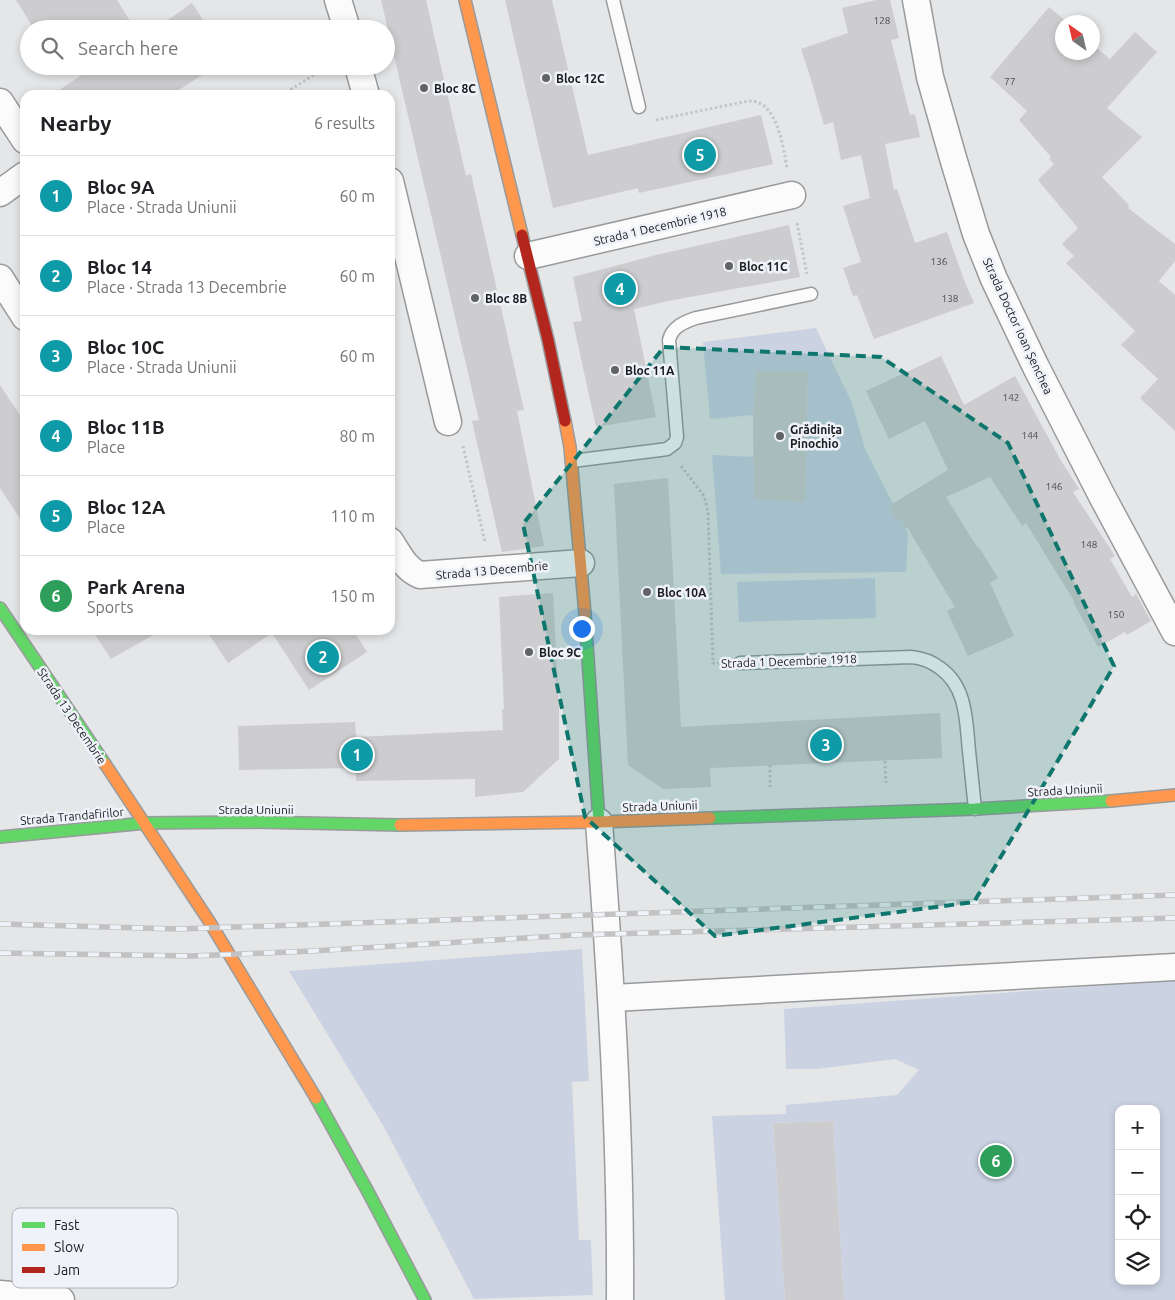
<!DOCTYPE html>
<meta charset="utf-8">
<style>
body{margin:0;font-family:Ubuntu,sans-serif;background:#f2f2f2;color:#202124}
.controls{position:absolute;right:15px;bottom:15px;display:grid;overflow:hidden;border-radius:10px;box-shadow:0 2px 8px #0003}
.controls button{width:45px;height:45px;display:grid;place-items:center;padding:0;border:0;border-bottom:1px solid #e0e0e0;background:#fff;color:#202124;font:25px sans-serif}
.compass{position:absolute;left:1055px;top:15px;width:45px;height:45px;border-radius:50%;background:#fff;box-shadow:0 2px 8px #0003;rotate:326deg}
.you{position:absolute;left:581px;top:628px;width:18px;height:18px;margin:-12px;border:4px solid #fff;border-radius:50%;background:#1a73e8;box-shadow:0 0 0 8px #1a73e833}
.badge{display:grid;place-items:center;width:32px;height:32px;border-radius:50%;background:#d93025;color:#fff;font-size:16px;font-weight:700}
.pin{position:absolute;translate:-50% -50%;border:2px solid #fff;box-shadow:0 1px 5px #0006}
.list{margin:0;padding:0;list-style:none}
h2{display:flex;justify-content:space-between;align-items:center;height:65px;margin:0;padding:0 20px;font-size:21px}
h2 small{font-size:16px;font-weight:400;color:#757577}
.list li{display:grid;grid-template-columns:32px 1fr auto;gap:15px;align-items:center;box-sizing:border-box;height:80px;padding:0 20px;border-top:1px solid #e0e0e0}
.list b{display:block;font-size:19px;white-space:nowrap}
.list p{margin:0;font-size:16px;white-space:nowrap;color:#757577}
.list em{font-size:16px;font-style:normal;color:#757577}
.icon{flex:none;width:28px;height:28px;fill:none;stroke:currentColor;stroke-width:2;stroke-linecap:round;stroke-linejoin:round}
.map{position:relative;flex:none;width:1175px;height:1300px;overflow:hidden}
.search{position:absolute;background:#fff;box-shadow:0 2px 8px #0003;left:20px;top:20px;width:375px;height:55px;display:flex;align-items:center;gap:12px;box-sizing:border-box;padding:0 18px;border-radius:28px;color:#757577;font-size:19px}
.panel{position:absolute;background:#fff;box-shadow:0 2px 8px #0003;left:20px;top:90px;width:375px;height:545px;border-radius:15px}
.map>svg:first-child{display:block}
.green{fill:#cbd3e3;fill-rule:evenodd}
.building{fill:#cdcdcf}
.lines{fill:none;stroke-linecap:round;stroke-linejoin:round}
.lane-casing{stroke:#999a9c;stroke-width:15}
.street-casing{stroke:#999a9c;stroke-width:29}
.fast-casing{stroke:#999a9c;stroke-width:14}
.slow-casing{stroke:#999a9c;stroke-width:14}
.jam-casing{stroke:#999a9c;stroke-width:14}
.path{stroke:#c4c5c6;stroke-width:3;stroke-dasharray:2.5 2.5;stroke-linecap:butt}
.lane{stroke:#fbfbfc;stroke-width:12}
.street{stroke:#fbfbfc;stroke-width:26}
.fast{stroke:#63d668;stroke-width:11}
.slow{stroke:#ff974d;stroke-width:11}
.jam{stroke:#b3261e;stroke-width:11}
.rail-casing{stroke:#c2c2c3;stroke-width:5.5}
.rail{stroke:#eff2f8;stroke-width:4;stroke-dasharray:11;stroke-linecap:butt}
.marked{fill:#0f766e;fill-opacity:0.2;stroke:#0f766e;stroke-width:4;stroke-dasharray:10 6;stroke-linejoin:round}
.poi-dot{fill:#616365;stroke:#eff2f8;stroke-width:2}
.labels{text-anchor:middle;dominant-baseline:central;stroke-width:5;stroke-linejoin:round;paint-order:stroke}
.number-label{font-size:10px;fill:#494a4c}
.poi-label{font-size:12px;font-weight:bold;fill:#1b1c1e;stroke:#eff2f8;text-anchor:start}
.street-label{font-size:12px;fill:#1b1c1e;stroke:#eff2f8}
.key{fill:#eff2f8;stroke:#afb2b7;stroke-width:1}
.key-label{font-size:14px;fill:#1b1c1e}
</style>
<div class="map">
<svg width="1175" height="1300" viewBox="0 0 1175 1300">
<rect width="100%" height="100%" fill="#e4e6e8"/>
<g class="green">
<polygon points="816,328 852,403 865,449 908,533 906,572 721,574 712,455 755,457 754,499 805,502 808,371 756,371 753,415 710,419 703,342"/>
<polygon points="875,578 876,618 739,622 737,582"/>
<polygon points="582,949 589,1081 572,1082 579,1240 591,1240 593,1295 473,1299 472,1295 384,1127 289,971"/>
<path d="M1175,980v320h-331l-11,-179 -60,2 12,177h-60l-13,-184 74,-2v-9l111,-10 22,-25 -24,-11 -78,10h-31l-2,-60zM1119,1109h37v172h-37z"/>
</g>
<g class="building">
<polygon points="16,0 117,0 135,29 34,29"/>
<polygon points="381,0 426,0 466,176 471,174 524,410 517,411 544,546 502,552 472,421 479,420"/>
<polygon points="505,0 552,0 588,155 761,115 773,164 639,193 638,188 553,208"/>
<polygon points="876,0 890,0 899,38 891,40 910,115 915,114 920,137 885,144 894,190 897,189 915,243 947,232 964,280 974,303 874,339 857,295 853,296 843,268 861,262 843,206 870,198 861,155 841,160 833,122 824,125 812,83 801,49 848,33 842,8"/>
<polygon points="192,3 209,29 155,29"/>
<polygon points="1049,7 1067,22 1062,22 1062,52 1092,52 1092,44 1110,59 1135,32 1157,52 1107,108 1142,137 1102,177 1129,205 1128,208 1175,244 1175,261 1159,281 1175,295 1175,431 1140,398 1158,379 1121,345 1135,331 1066,263 1074,256 1062,244 1078,228 1038,180 1054,164 1049,159 1051,157 1019,120 1027,111 990,77"/>
<polygon points="95,66 216,66 171,95 52,95"/>
<polygon points="789,225 800,277 668,301 634,309 656,417 596,427 573,322 582,321 573,277 656,255"/>
<polygon points="941,356 964,405 1015,376 1060,459 1079,489 1073,492 1115,556 1110,559 1132,597 1136,594 1151,621 1127,635 1125,632 1098,647 1073,602 1074,601 1026,523 1022,526 990,477 946,497 977,547 978,546 998,578 990,583 1014,636 968,656 947,611 955,607 907,527 905,528 900,518 896,520 889,506 948,470 925,421 889,439 866,391"/>
<polygon points="756,371 808,371 805,502 754,499 753,415"/>
<polygon points="0,385 25,423 25,526 0,488"/>
<polygon points="668,478 681,727 940,713 942,758 710,768 711,787 663,789 628,765 614,484"/>
<polygon points="553,593 559,707 559,759 523,792 475,797 475,779 356,781 356,768 239,770 238,726 355,722 356,737 503,730 502,709 504,709 499,597"/>
<polygon points="92,630 162,630 111,659"/>
<polygon points="206,630 353,630 367,652 309,690 272,633 228,663"/>
<polygon points="833,1121 844,1300 785,1300 773,1123"/>
</g>
<g class="lines">
<defs>
<g id="lane">
<polyline points="613,0 639,107"/>
<path d="M572,461l88,-11 7,-1 8,-6 2,-6 -8,-97c3,-13 15,-18 27,-22l115,-24"/>
<path d="M740,663l171,-6c11,1 20,4 29,11 27,19 26,53 29,83 2,19 4,38 6,58"/>
</g>
<g id="street">
<polyline points="338,0 347,29"/>
<polyline points="916,0 930,77 953,158 976,234 994,279 1036,367 1102,496 1175,632"/>
<polyline points="358,66 366,95"/>
<polyline points="0,102 25,140"/>
<polyline points="390,181 448,422"/>
<polyline points="0,193 25,175"/>
<polyline points="528,256 792,195"/>
<polyline points="0,278 25,317"/>
<path d="M390,541c8,12 15,28 30,34l161,-12"/>
<path d="M599,822c12,159 22,318 21,478"/>
<polyline points="613,998 1175,967"/>
<polyline points="0,1294 61,1300"/>
</g>
<g id="fast">
<polyline points="0,608 105,764"/>
<polyline points="585,614 599,822"/>
<polyline points="710,818 975,809 1111,801"/>
<polyline points="0,837 146,823 249,822 400,825"/>
<polyline points="316,1098 367,1190 425,1300"/>
</g>
<g id="slow">
<polyline points="465,0 522,235"/>
<polyline points="565,421 570,447 585,614"/>
<polyline points="105,764 209,921 316,1098"/>
<polyline points="1111,801 1175,795"/>
<polyline points="400,825 599,822 710,818"/>
</g>
<polyline id="jam" points="522,235 548,340 565,421"/>
</defs>
<use href="#lane" class="lane-casing"/>
<use href="#street" class="street-casing"/>
<use href="#fast" class="fast-casing"/>
<use href="#slow" class="slow-casing"/>
<use href="#jam" class="jam-casing"/>
<g class="path">
<polyline points="282,95 328,66"/>
<path d="M656,120l92,-19c29,-2 35,45 39,67"/>
<polyline points="797,223 807,274"/>
<polyline points="463,446 485,542"/>
<polyline points="681,466 704,496 708,511 713,663 719,663"/>
<polyline points="885,761 886,783"/>
<polyline points="770,765 770,787"/>
</g>
<use href="#lane" class="lane"/>
<use href="#street" class="street"/>
<use href="#fast" class="fast"/>
<use href="#slow" class="slow"/>
<use href="#jam" class="jam"/>
<defs>
<g id="rail">
<polyline points="0,924 177,929 1175,895"/>
<polyline points="0,953 192,956 312,951 575,935 1175,918"/>
</g>
</defs>
<use href="#rail" class="rail-casing"/>
<use href="#rail" class="rail"/>
</g>
<path class="marked" d="M664,347l217,10 127,86 106,223 -140,236 -259,34 -130,-119 -62,-293z"/>
<g class="poi-dot">
<circle cx="546" cy="78" r="5"/>
<circle cx="424" cy="88" r="5"/>
<circle cx="729" cy="266" r="5"/>
<circle cx="475" cy="298" r="5"/>
<circle cx="615" cy="370" r="5"/>
<circle cx="780" cy="436" r="5"/>
<circle cx="647" cy="592" r="5"/>
<circle cx="529" cy="652" r="5"/>
</g>
<g class="labels">
<g class="number-label">
<text x="882" y="20">128</text>
<text x="1010" y="81">77</text>
<text x="939" y="261">136</text>
<text x="950" y="298">138</text>
<text x="1011" y="397">142</text>
<text x="1030" y="435">144</text>
<text x="1054" y="486">146</text>
<text x="1089" y="544">148</text>
<text x="1116" y="614">150</text>
</g>
<g class="poi-label">
<text x="556" y="78">Bloc 12C</text>
<text x="434" y="88">Bloc 8C</text>
<text x="739" y="266">Bloc 11C</text>
<text x="485" y="298">Bloc 8B</text>
<text x="625" y="370">Bloc 11A</text>
<text x="790" y="429">Grădinița<tspan x="790" dy="14">Pinochio</tspan></text>
<text x="657" y="592">Bloc 10A</text>
<text x="539" y="652">Bloc 9C</text>
</g>
<g class="street-label">
<text transform="translate(660 226) rotate(-13)">Strada 1 Decembrie 1918</text>
<text transform="translate(1018 326) rotate(65)">Strada Doctor Ioan Șenchea</text>
<text transform="translate(492 570) rotate(-5)">Strada 13 Decembrie</text>
<text transform="translate(789 661) rotate(-2)">Strada 1 Decembrie 1918</text>
<text transform="translate(72 716) rotate(56)">Strada 13 Decembrie</text>
<text transform="translate(1065 790) rotate(-3)">Strada Uniunii</text>
<text transform="translate(660 806) rotate(-2)">Strada Uniunii</text>
<text x="256" y="809">Strada Uniunii</text>
<text transform="translate(72 816) rotate(-5)">Strada Trandafirilor</text>
</g>
</g>
<rect x="12" y="1208" width="166" height="80" rx="8" class="key"/>
<rect x="22" y="1222" width="23" height="6" fill="#63d668"/>
<rect x="22" y="1244" width="23" height="7" fill="#ff974d"/>
<rect x="22" y="1267" width="23" height="6" fill="#b3261e"/>
<g class="key-label">
<text x="54" y="1230">Fast</text>
<text x="54" y="1252">Slow</text>
<text x="54" y="1275">Jam</text>
</g>
</svg>
<div class="controls">
<button>+</button>
<button>−</button>
<button><svg class="icon" aria-label="locate" viewBox="0 0 24 24"><circle cx="12" cy="12" r="6"/><path d="M12 2v4M12 18v4M2 12h4M18 12h4"/></svg></button>
<button><svg class="icon" aria-label="layers" viewBox="0 0 24 24"><path d="M12 4l9 5-9 5-9-5zM3 14l9 5 9-5"/></svg></button>
</div>
<svg class="compass" viewBox="-18 -18 36 36"><path d="M0-13l5 13h-10z" fill="#e53935"/><path d="M0 13l5-13h-10z" fill="#757577"/></svg>
<div class="you"></div>
<div class="pin badge" style="left:357px;top:755px;background:#0f9aa8">1</div>
<div class="pin badge" style="left:323px;top:657px;background:#0f9aa8">2</div>
<div class="pin badge" style="left:826px;top:745px;background:#0f9aa8">3</div>
<div class="pin badge" style="left:620px;top:289px;background:#0f9aa8">4</div>
<div class="pin badge" style="left:700px;top:155px;background:#0f9aa8">5</div>
<div class="pin badge" style="left:996px;top:1161px;background:#2e9e5b">6</div>
<div class="search"><svg class="icon" aria-label="search" viewBox="0 0 24 24"><circle cx="10" cy="10" r="6"/><path d="M15 15l6 6"/></svg>Search here</div>
<section class="panel">
<h2>Nearby<small>6 results</small></h2>
<ul class="list">
<li><span class="badge" style="background:#0f9aa8">1</span><div><b>Bloc 9A</b><p>Place · Strada Uniunii</p></div><em>60 m</em></li>
<li><span class="badge" style="background:#0f9aa8">2</span><div><b>Bloc 14</b><p>Place · Strada 13 Decembrie</p></div><em>60 m</em></li>
<li><span class="badge" style="background:#0f9aa8">3</span><div><b>Bloc 10C</b><p>Place · Strada Uniunii</p></div><em>60 m</em></li>
<li><span class="badge" style="background:#0f9aa8">4</span><div><b>Bloc 11B</b><p>Place</p></div><em>80 m</em></li>
<li><span class="badge" style="background:#0f9aa8">5</span><div><b>Bloc 12A</b><p>Place</p></div><em>110 m</em></li>
<li><span class="badge" style="background:#2e9e5b">6</span><div><b>Park Arena</b><p>Sports</p></div><em>150 m</em></li>
</ul>
</section>
</div>
